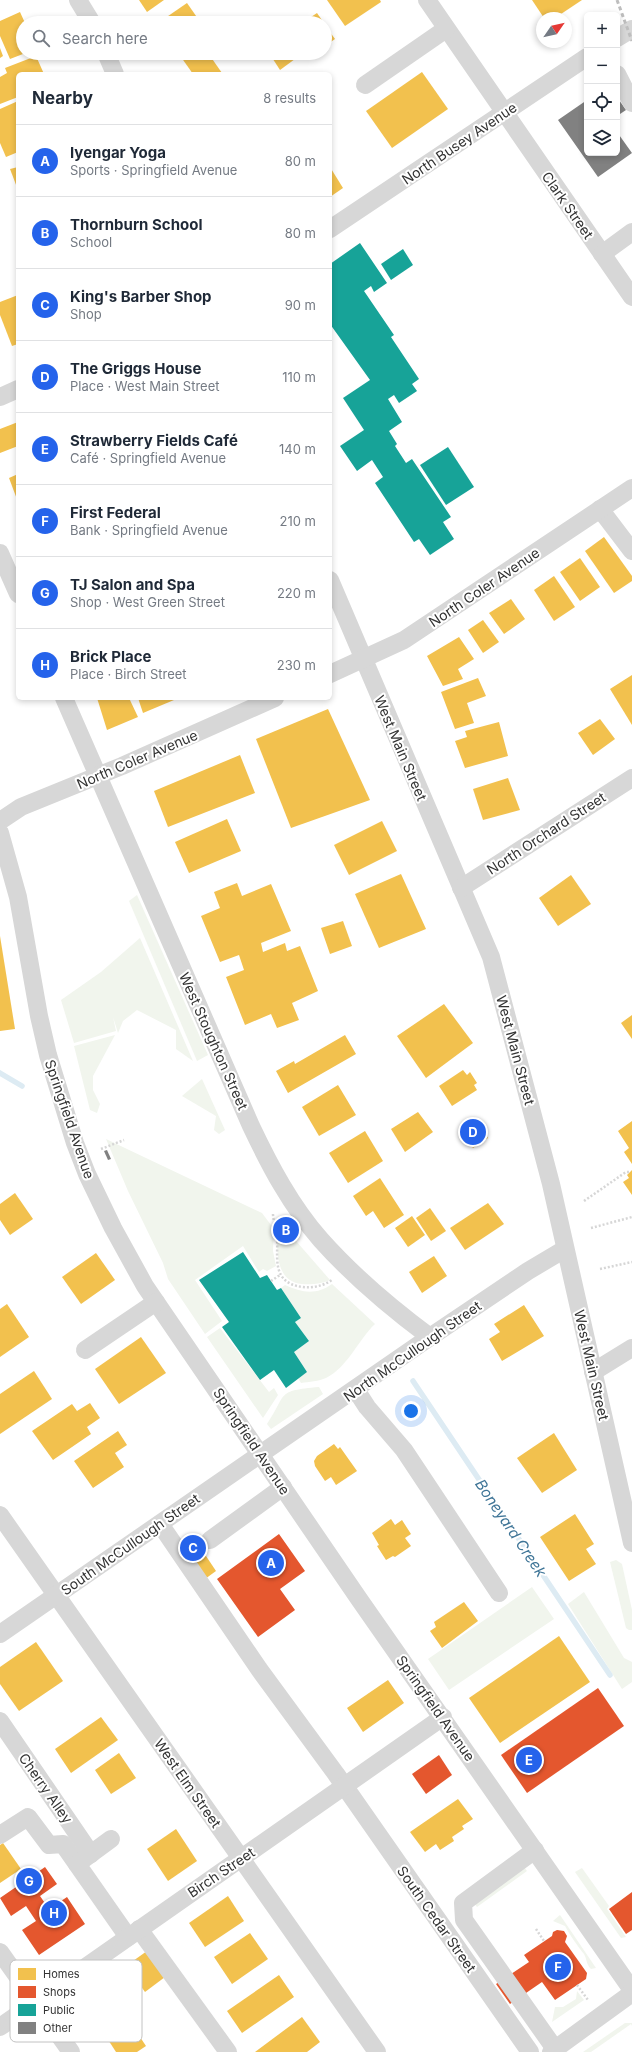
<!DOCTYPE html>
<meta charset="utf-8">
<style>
body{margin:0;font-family:Inter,sans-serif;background:#f2f2f3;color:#1f2937}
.controls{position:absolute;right:12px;top:12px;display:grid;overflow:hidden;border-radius:6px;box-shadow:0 2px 6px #0003}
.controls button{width:36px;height:36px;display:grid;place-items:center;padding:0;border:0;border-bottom:1px solid #e0e1e3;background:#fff;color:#1f2937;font:20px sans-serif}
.compass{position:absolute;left:536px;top:12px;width:36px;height:36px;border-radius:50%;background:#fff;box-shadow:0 2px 6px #0003;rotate:56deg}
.you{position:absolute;left:411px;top:1411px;width:14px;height:14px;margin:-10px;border:3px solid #fff;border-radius:50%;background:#1a73e8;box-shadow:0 0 0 6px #1a73e833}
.badge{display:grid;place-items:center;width:26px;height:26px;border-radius:50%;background:#2563eb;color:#fff;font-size:13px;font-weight:700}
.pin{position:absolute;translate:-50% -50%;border:2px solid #fff;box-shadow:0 1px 4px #0006}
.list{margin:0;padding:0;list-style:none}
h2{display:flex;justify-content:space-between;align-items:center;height:52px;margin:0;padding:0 16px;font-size:17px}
h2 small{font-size:13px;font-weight:400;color:#747a83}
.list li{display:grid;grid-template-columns:26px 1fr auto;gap:12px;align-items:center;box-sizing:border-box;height:72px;padding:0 16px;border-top:1px solid #e0e1e3}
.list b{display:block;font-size:15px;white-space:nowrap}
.list p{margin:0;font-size:13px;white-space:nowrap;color:#747a83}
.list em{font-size:13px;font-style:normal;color:#747a83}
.icon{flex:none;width:22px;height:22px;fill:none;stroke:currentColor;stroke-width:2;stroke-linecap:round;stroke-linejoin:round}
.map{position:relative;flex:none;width:632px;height:2052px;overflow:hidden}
.search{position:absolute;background:#fff;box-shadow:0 2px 6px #0003;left:16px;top:16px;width:316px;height:44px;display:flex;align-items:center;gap:10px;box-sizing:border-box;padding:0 14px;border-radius:22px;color:#747a83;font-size:15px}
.panel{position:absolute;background:#fff;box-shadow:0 2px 6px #0003;left:16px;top:72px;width:316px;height:628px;border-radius:6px}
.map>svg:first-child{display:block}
.green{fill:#f1f5ed}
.homes{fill:#f2c14e}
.shops{fill:#e4572e}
.public{fill:#17a398}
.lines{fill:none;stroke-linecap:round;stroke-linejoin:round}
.stream{stroke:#ddebf3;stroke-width:5.5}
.building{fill:#818181}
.path{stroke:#d6d6d6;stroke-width:2.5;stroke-dasharray:2 2;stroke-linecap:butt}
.minor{stroke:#d7d7d7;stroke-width:18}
.rail{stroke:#bebebe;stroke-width:3;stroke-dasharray:4 3;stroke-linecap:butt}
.labels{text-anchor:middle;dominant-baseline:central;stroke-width:4;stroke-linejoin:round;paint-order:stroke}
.street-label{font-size:14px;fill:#333;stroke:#fff}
.water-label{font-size:15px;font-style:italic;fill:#3f7597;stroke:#fff}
.key{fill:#fff;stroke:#c2c2c2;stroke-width:1}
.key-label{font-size:11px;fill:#333}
</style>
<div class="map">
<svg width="632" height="2052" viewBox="0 0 632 2052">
<rect width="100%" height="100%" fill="#fff"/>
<g class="green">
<polygon points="137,895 208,1055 197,1061 129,901"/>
<polygon points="140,938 193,1061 176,1049 176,1030 137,1010 123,1021 118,1033 113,1017 116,1031 74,1043 61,1000 101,972"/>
<polygon points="115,1035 93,1076 93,1090 100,1104 97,1113 90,1110 74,1046"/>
<polygon points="202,1079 225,1130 219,1134 214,1130 216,1116 182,1096"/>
<polygon points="106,1139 262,1213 274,1229 273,1251 276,1266 267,1271 263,1269 259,1272 243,1246 195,1280 222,1321 205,1334 168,1279 163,1263 128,1191"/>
<path d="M277,1222h3l3,4 47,54c-9,4 -18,5 -28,4 -30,-3 -24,-40 -25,-62z"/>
<path d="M332,1284l43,40c-17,16 -27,43 -49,54 -7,3 -17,4 -25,5l-3,-5 9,-6 -13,-20 15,-11 -14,-19 6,-4 -20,-30 4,-3c17,8 32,10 47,-1z"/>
<polygon points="220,1328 269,1392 274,1388 278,1395 263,1418 207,1337"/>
<path d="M319,1387l4,7 -52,35 -4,-5c21,-31 8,-33 52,-37z"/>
<polygon points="616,1560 622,1564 632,1610 632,1630 629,1630 626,1628 610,1562"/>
<polygon points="532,1587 554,1619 449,1690 428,1659"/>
<polygon points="584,1592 624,1658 632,1662 632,1682 622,1689 568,1604"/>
<polygon points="524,1867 527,1871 477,1907 474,1903"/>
<polygon points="582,1868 609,1906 607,1909 626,1937 621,1938 575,1872"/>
<path d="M560,1915l36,53 -5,1c-5,-5 -4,-10 -7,-15 -7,-9 -13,-17 -19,-28l-12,-5z"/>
<polygon points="577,1991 584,2000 552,2022 555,2007 563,2007 576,1999"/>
<polygon points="625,2023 632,2023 632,2026 631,2024 591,2052 583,2052"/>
</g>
<g class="homes">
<polygon points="139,0 164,0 147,12"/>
<polygon points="327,0 380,0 381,2 345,26"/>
<polygon points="532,0 582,0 555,18 544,18"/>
<polygon points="187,3 201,23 158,23"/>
<polygon points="20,12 25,23 23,23 23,54 10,59 0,36 0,21"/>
<polygon points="317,13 324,23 302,23"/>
<polygon points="325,25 335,39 325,46"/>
<polygon points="0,48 3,56 0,58"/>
<polygon points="187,53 208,53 222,73 193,74 181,57"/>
<polygon points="269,53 291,53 295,59 280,70"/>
<polygon points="307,53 315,53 310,57"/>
<polygon points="36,56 44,74 18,74 18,97 0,104 0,77 7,73 5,68"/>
<polygon points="422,72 448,109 392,148 366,111"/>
<polygon points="18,101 18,152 6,157 0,143 0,109"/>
<polygon points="18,167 18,190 10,169"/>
<polygon points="330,167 343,188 330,197"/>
<polygon points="18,295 18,344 12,346 0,315 0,302"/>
<polygon points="18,422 18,446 0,453 0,429"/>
<polygon points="18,474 18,502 9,478"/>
<polygon points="604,537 632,576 632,581 614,593 585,551"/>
<polygon points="580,558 600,587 580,601 560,572"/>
<polygon points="554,576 575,607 554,621 534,590"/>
<polygon points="511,599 525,619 504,634 489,613"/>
<polygon points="483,620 499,642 483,653 468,630"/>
<polygon points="459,637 474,659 458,669 463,679 443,686 427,656"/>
<polygon points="632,675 632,725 610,689"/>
<polygon points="478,678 486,696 467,703 474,723 455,729 441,692"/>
<polygon points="97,698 129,698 138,717 107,730"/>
<polygon points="138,698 174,698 174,700 143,713"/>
<polygon points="328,709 370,800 291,828 256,739"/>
<polygon points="600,719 615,739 593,755 578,733"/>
<polygon points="499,722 508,756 465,768 455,741 467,737 465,731"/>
<polygon points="240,755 255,793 168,827 154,791"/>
<polygon points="508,778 520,810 483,820 473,789"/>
<polygon points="227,819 241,851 189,873 175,842"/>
<polygon points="382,821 397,851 349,875 334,845"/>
<polygon points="401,874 426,929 379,948 355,894"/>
<polygon points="571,875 591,904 558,926 539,898"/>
<polygon points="237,883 242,896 271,884 291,931 261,943 263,952 285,943 287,951 300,946 318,991 292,1003 299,1020 277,1028 271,1014 245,1025 226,977 244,970 239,955 220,962 201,916 220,908 214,892"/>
<polygon points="343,921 352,946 330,954 321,928"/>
<polygon points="0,936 15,1029 0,1031"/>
<polygon points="444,1004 473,1043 426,1078 397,1036"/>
<polygon points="632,1015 632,1039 621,1023"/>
<polygon points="345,1035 356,1054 288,1093 276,1071 294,1061 295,1064"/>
<polygon points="463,1070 467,1075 470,1072 477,1083 474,1085 477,1090 452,1106 439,1086"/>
<polygon points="338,1085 356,1115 319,1136 302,1107"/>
<polygon points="418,1112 433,1132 405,1152 391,1129"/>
<polygon points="474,1117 488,1138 473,1148 459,1127"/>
<polygon points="632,1121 632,1164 624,1152 629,1148 618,1131"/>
<polygon points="365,1131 383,1161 348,1183 329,1153"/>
<polygon points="632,1170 632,1195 623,1182 629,1178 627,1175"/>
<polygon points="380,1178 404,1215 384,1228 373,1211 366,1216 353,1196"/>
<polygon points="15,1193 33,1219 10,1235 0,1220 0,1204"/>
<polygon points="488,1203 504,1224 465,1250 450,1228"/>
<polygon points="430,1208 446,1231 431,1241 416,1218"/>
<polygon points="412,1216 425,1235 408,1247 395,1228"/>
<polygon points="96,1253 115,1280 81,1304 62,1277"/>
<polygon points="434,1256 447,1276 422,1293 409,1272"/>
<polygon points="7,1304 29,1337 0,1357 0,1309"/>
<polygon points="524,1305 544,1336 502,1361 489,1339 500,1332 494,1324"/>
<polygon points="141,1337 166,1373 119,1404 95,1369"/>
<polygon points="34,1371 52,1399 0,1434 0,1394"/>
<polygon points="90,1403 100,1418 87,1427 91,1434 53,1460 32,1431 72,1404 77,1411"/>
<polygon points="118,1431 127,1445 115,1453 124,1467 93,1488 74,1461"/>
<polygon points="554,1433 577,1470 542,1493 517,1458"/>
<polygon points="334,1444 338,1449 340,1447 357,1471 336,1485 331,1477 325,1481 315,1466 314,1461 317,1456"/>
<polygon points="575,1514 594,1544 586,1549 596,1564 569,1581 540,1537"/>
<polygon points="391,1519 395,1525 402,1520 411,1534 405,1538 411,1546 395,1557 393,1556 386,1560 377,1546 379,1545 372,1533"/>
<polygon points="202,1550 216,1571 205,1579 191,1558"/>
<polygon points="464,1602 478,1621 442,1648 430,1631 436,1627 434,1622"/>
<polygon points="559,1636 590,1682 500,1743 469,1698"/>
<polygon points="36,1642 63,1681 19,1711 0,1684 0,1667"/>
<polygon points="388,1680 404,1703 363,1732 347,1708"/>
<polygon points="101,1717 118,1740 71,1773 55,1749"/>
<polygon points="119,1753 136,1778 111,1794 95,1770"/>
<polygon points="458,1799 473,1819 462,1826 464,1829 452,1837 454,1841 440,1850 436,1844 425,1852 410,1832"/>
<polygon points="176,1829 197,1861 168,1881 147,1849"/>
<polygon points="3,1843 21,1869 0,1883 0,1845"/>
<polygon points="228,1896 244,1921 205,1947 189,1923"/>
<polygon points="250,1933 268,1959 232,1984 214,1957"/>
<polygon points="147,1951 165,1977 145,1992 126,1966"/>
<polygon points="279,1975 294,1997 242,2033 227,2011"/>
<polygon points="302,2017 320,2042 307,2052 255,2052"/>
<polygon points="128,2019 146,2046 137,2052 116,2052 105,2035"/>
</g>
<g class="shops">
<polygon points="279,1534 305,1571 280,1589 295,1610 258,1637 217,1579"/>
<polygon points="194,1539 202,1550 191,1558 183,1546"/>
<polygon points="598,1688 624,1726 527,1793 501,1755"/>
<polygon points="439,1755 452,1775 426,1794 412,1774"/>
<polygon points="45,1867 57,1884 40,1896 49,1909 67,1897 85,1924 39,1955 22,1930 36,1921 26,1906 11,1916 0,1898"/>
<polygon points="632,1892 632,1930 626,1934 609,1909"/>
<polygon points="557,1930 564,1931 567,1936 565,1942 587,1973 586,1979 555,2000 542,1982 510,2004 496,1984 529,1962 524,1955 552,1936 553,1932"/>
</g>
<g class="public">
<polygon points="360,243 387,283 374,292 371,286 364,291 394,335 391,337 419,379 412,384 417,391 399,403 394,395 388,399 402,422 389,431 397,444 395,446 406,463 412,459 451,517 443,522 454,539 430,555 419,539 414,542 375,483 383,477 372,460 357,471 340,446 364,430 343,398 370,380 330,324 330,264"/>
<polygon points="403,249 413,265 391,280 381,264"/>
<polygon points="448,447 474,487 446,505 420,465"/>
<polygon points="243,1252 260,1278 267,1275 277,1290 281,1288 301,1318 295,1322 309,1341 294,1352 307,1372 286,1388 274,1370 260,1380 222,1327 229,1322 199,1280"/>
</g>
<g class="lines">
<g class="stream">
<polyline points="0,1073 22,1086"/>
<polyline points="413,1381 610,1675"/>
</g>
</g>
<g class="building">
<polygon points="617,97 626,110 617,116"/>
<polygon points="587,100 587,153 617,153 617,132 632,153 598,177 558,120"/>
<polygon points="107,1150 111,1159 108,1160 104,1151"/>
</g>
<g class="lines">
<g class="path">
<polyline points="101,1149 124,1140"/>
<polyline points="584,1201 626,1172 629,1172"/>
<path d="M273,1214c0,7 3,12 4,18 2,23 -8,51 26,55 10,1 20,-1 29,-7"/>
<polyline points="591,1228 632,1217"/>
<polyline points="600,1269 632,1262"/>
<polyline points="271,1281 280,1275"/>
<polyline points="536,1929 544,1941"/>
<polyline points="577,1985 588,2000"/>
</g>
<g class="minor">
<polyline points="78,0 92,23"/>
<polyline points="427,0 632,297"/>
<polyline points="617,38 632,29"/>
<polyline points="106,53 115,74"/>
<polyline points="617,74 632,103"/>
<polyline points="365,85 446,29"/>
<polyline points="330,229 587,57"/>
<polyline points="602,254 632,232"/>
<polyline points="0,397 18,389"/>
<polyline points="600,509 632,551"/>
<polyline points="0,553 18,594"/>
<polyline points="330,580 491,957 551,1184 632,1543"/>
<polyline points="330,674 404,640 632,488"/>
<path d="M64,698l187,428c19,40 40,80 70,114 33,37 70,68 109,97"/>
<polyline points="0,821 21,807 122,766 275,698"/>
<polyline points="0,833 18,897 39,1016 48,1055 75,1143 87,1174 113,1228 145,1286 359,1599 632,1990"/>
<polyline points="461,888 632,778"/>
<polyline points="85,1350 156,1302"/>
<polyline points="593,1372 632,1348"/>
<polyline points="356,1390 367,1407 404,1450 499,1593"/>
<polyline points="0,1515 377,2052"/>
<polyline points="160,1524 259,1669 336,1774 530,2052"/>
<polyline points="210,1540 283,1487"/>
<polyline points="0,1634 430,1337 528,1271 565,1249"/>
<polyline points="0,1721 91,1854"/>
<polyline points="0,1835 28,1817 49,1845 63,1844 77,1864"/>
<polyline points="111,1839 77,1864 128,1937"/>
<polyline points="535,1850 463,1903 464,1920 555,2049"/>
<polyline points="139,1929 228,2052"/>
<polyline points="0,1952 71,2052"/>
<polyline points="0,2027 443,1717"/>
<polyline points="551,2052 632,1993"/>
</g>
<polyline class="rail" points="617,0 632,41"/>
</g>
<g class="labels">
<g class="street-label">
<text transform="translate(459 143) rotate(-34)">North Busey Avenue</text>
<text transform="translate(568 205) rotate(55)">Clark Street</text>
<text transform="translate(484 587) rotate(-34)">North Coler Avenue</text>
<text transform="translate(401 748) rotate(67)">West Main Street</text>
<text transform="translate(137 759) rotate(-23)">North Coler Avenue</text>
<text transform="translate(546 833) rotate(-33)">North Orchard Street</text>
<text transform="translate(214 1041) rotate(66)">West Stoughton Street</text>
<text transform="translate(516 1050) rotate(75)">West Main Street</text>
<text transform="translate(70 1119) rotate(71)">Springfield Avenue</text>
<text transform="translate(412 1351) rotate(-35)">North McCullough Street</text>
<text transform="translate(592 1365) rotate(77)">West Main Street</text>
<text transform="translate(252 1441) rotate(56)">Springfield Avenue</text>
<text transform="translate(130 1544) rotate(-35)">South McCullough Street</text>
<text transform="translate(436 1708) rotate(55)">Springfield Avenue</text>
<text transform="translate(188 1783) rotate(55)">West Elm Street</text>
<text transform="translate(46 1788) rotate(55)">Cherry Alley</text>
<text transform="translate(221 1872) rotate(-34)">Birch Street</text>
<text transform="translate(437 1919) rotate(55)">South Cedar Street</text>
</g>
<g class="water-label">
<text transform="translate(511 1528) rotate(56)">Boneyard Creek</text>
</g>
</g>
<rect x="10" y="1960" width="132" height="82" rx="6" class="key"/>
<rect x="18" y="1968" width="18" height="12" fill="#f2c14e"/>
<rect x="18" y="1986" width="18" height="12" fill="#e4572e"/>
<rect x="18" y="2004" width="18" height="12" fill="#17a398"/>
<rect x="18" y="2022" width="18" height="12" fill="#818181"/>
<g class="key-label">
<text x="43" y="1978">Homes</text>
<text x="43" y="1996">Shops</text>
<text x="43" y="2014">Public</text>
<text x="43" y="2032">Other</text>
</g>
</svg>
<div class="controls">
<button>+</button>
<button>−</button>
<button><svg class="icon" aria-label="locate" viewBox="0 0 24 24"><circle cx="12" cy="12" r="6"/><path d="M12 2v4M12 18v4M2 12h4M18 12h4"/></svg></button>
<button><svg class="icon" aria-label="layers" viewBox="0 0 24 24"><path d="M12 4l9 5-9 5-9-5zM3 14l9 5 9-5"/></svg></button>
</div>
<svg class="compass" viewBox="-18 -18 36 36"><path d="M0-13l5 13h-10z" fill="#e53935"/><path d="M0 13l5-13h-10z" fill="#747a83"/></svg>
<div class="you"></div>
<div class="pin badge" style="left:271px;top:1563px">A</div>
<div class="pin badge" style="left:286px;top:1230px">B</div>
<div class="pin badge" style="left:193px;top:1548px">C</div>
<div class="pin badge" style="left:473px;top:1132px">D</div>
<div class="pin badge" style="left:529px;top:1760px">E</div>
<div class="pin badge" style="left:558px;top:1967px">F</div>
<div class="pin badge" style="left:29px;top:1881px">G</div>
<div class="pin badge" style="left:54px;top:1913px">H</div>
<div class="search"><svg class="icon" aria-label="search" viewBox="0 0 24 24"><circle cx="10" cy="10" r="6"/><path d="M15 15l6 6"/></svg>Search here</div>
<section class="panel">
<h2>Nearby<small>8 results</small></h2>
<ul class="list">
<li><span class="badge">A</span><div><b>Iyengar Yoga</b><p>Sports · Springfield Avenue</p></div><em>80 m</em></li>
<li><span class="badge">B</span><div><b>Thornburn School</b><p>School</p></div><em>80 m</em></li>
<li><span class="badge">C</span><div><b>King's Barber Shop</b><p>Shop</p></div><em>90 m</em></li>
<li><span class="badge">D</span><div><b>The Griggs House</b><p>Place · West Main Street</p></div><em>110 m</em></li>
<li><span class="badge">E</span><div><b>Strawberry Fields Café</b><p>Café · Springfield Avenue</p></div><em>140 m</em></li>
<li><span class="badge">F</span><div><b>First Federal</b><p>Bank · Springfield Avenue</p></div><em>210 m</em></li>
<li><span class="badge">G</span><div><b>TJ Salon and Spa</b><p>Shop · West Green Street</p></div><em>220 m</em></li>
<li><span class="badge">H</span><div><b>Brick Place</b><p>Place · Birch Street</p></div><em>230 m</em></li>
</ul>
</section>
</div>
